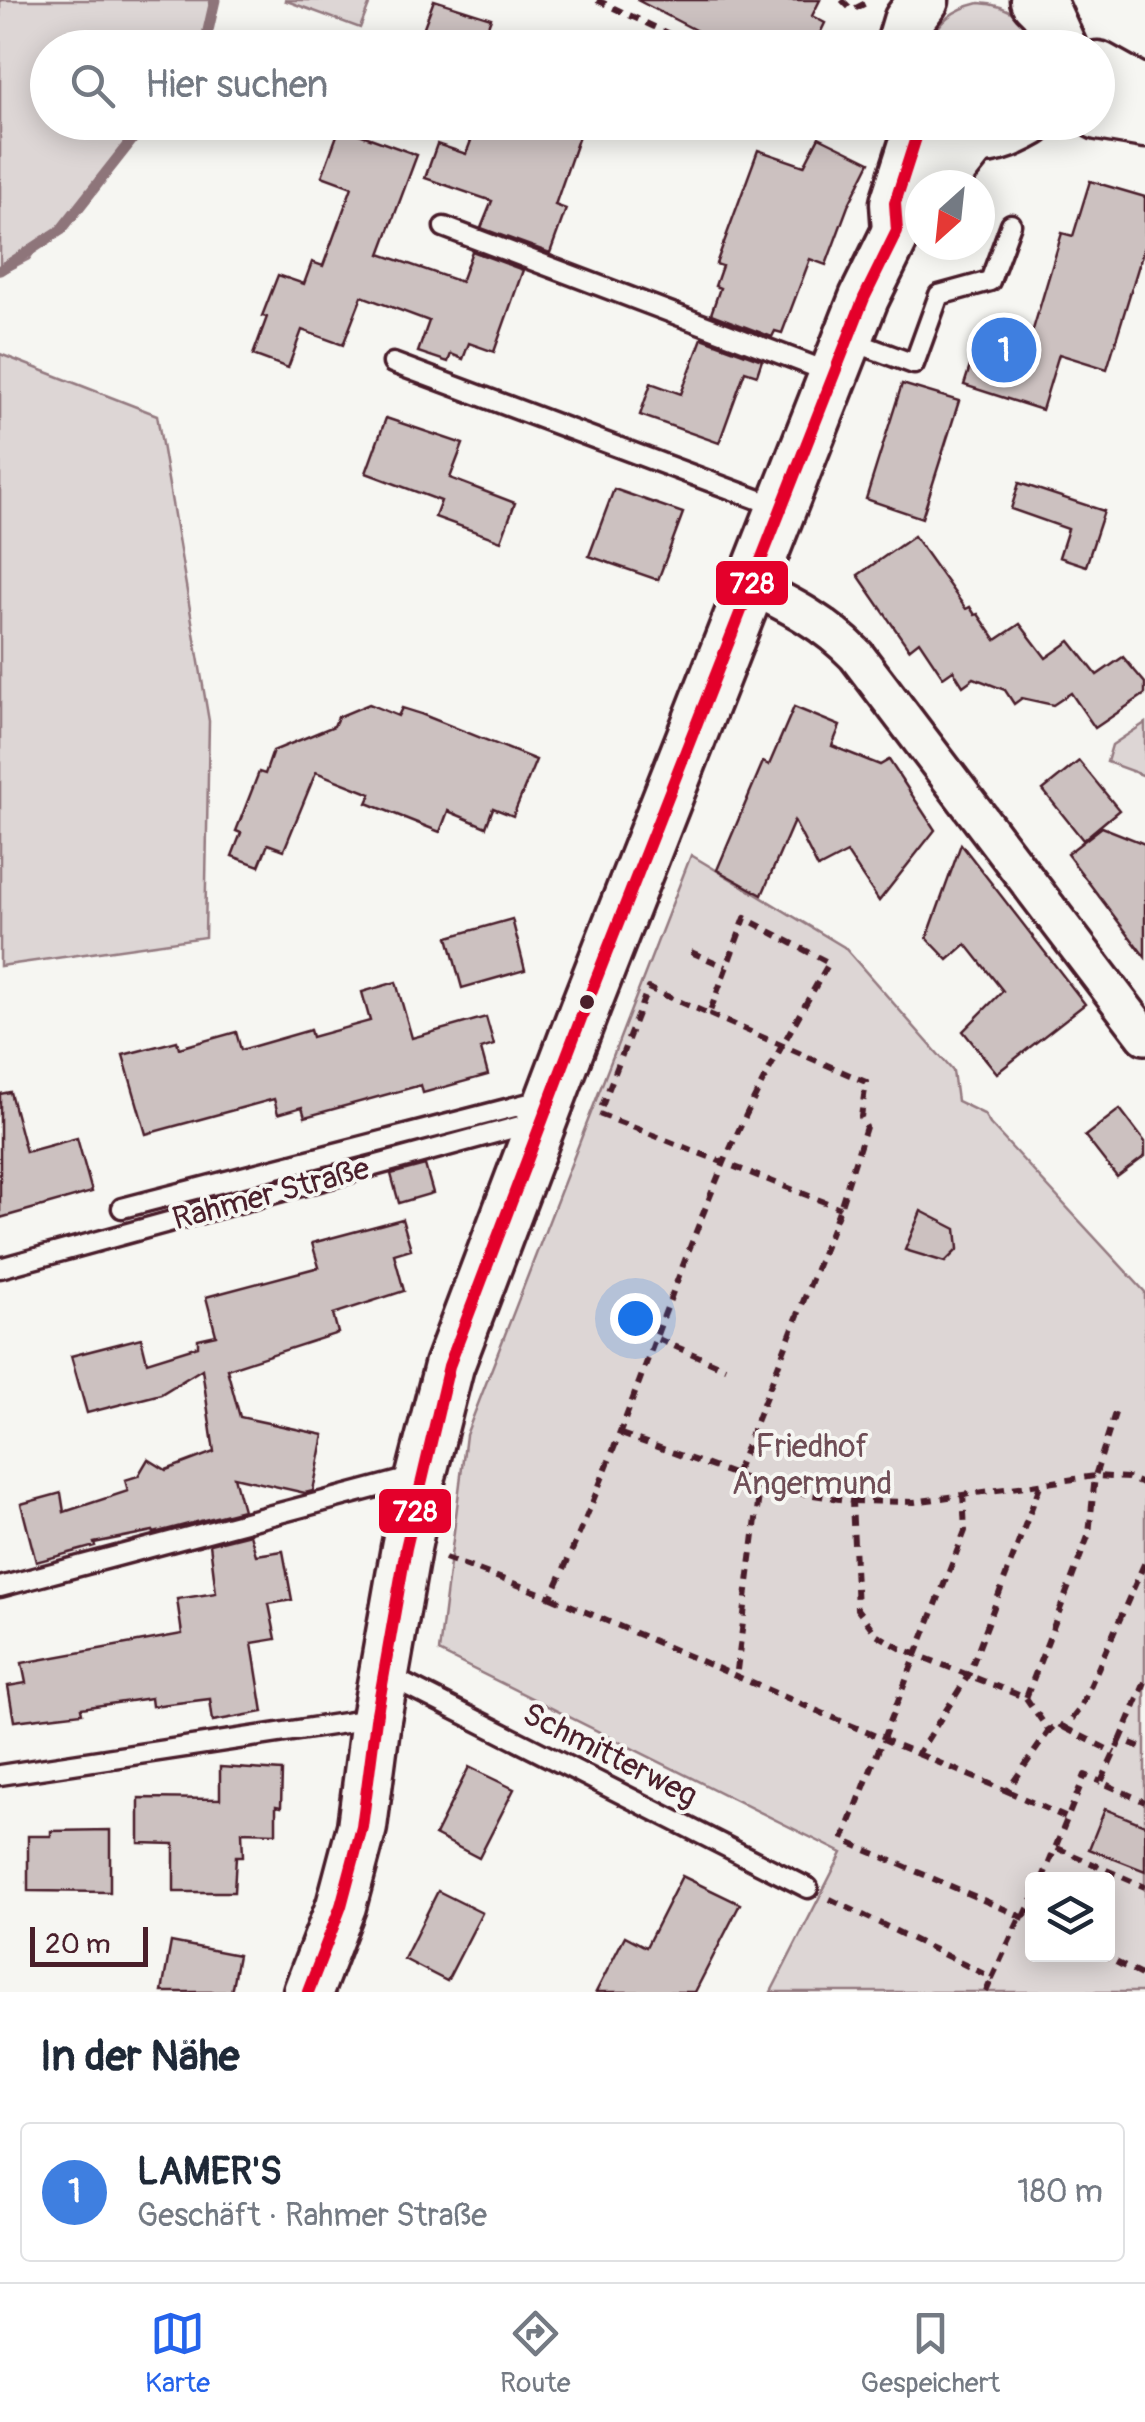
<!DOCTYPE html>
<html lang="de">
<meta charset="utf-8">
<style>
body{margin:0;font-family:Pangolin,sans-serif;background:#f6f6f7;color:#1f2937}
.controls{position:absolute;right:30px;bottom:30px;display:grid;overflow:hidden;border-radius:10px;box-shadow:0 5px 25px #0003}
.controls button{width:90px;height:90px;display:grid;place-items:center;padding:0;border:0;border-bottom:2px solid #e0e1e3;background:#fff;color:#1f2937;font:50px sans-serif}
.compass{position:absolute;left:905px;top:170px;width:90px;height:90px;border-radius:50%;background:#fff;box-shadow:0 5px 25px #0003;rotate:207deg}
.scale{position:absolute;left:30px;bottom:25px;width:118px;box-sizing:border-box;padding-left:10px;border:5px solid #4a1f2b;border-top:0;font-size:28px;line-height:35px;white-space:nowrap;color:#4a1f2b;-webkit-text-stroke:8px #f6f6f2;paint-order:stroke}
.you{position:absolute;left:635px;top:1318px;width:35px;height:35px;margin:-25px;border:8px solid #fff;border-radius:50%;background:#1a73e8;box-shadow:0 0 0 15px #1a73e833}
.badge{display:grid;place-items:center;width:65px;height:65px;border-radius:50%;background:#2563eb;color:#fff;font-size:32px;font-weight:700}
.pin{position:absolute;translate:-50% -50%;border:5px solid #fff;box-shadow:0 2px 10px #0006}
.list{margin:0;padding:0;list-style:none}
h2{display:flex;justify-content:space-between;align-items:center;height:130px;margin:0;padding:0 40px;font-size:42px}
h2 small{font-size:32px;font-weight:400;color:#747a83}
.list li{display:grid;grid-template-columns:65px 1fr auto;gap:30px;align-items:center;box-sizing:border-box;height:140px;margin:0 20px 20px;padding:0 20px;border:2px solid #e0e1e3;border-radius:10px}
.list b{display:block;font-size:38px;white-space:nowrap}
.list p{margin:0;font-size:32px;white-space:nowrap;color:#747a83}
.list em{font-size:32px;font-style:normal;color:#747a83}
.icon{flex:none;width:55px;height:55px;fill:none;stroke:currentColor;stroke-width:2;stroke-linecap:round;stroke-linejoin:round}
.map{position:relative;flex:none;width:1145px;height:1992px;overflow:hidden}
.search{position:absolute;background:#fff;box-shadow:0 5px 25px #0003;left:30px;right:30px;top:30px;height:110px;display:flex;align-items:center;gap:25px;box-sizing:border-box;padding:0 35px;border-radius:55px;color:#747a83;font-size:38px}
.sheet{height:290px;background:#fff}
nav{display:flex;justify-content:space-around;align-items:center;box-sizing:border-box;height:140px;border-top:2px solid #e0e1e3;background:#fff;font-size:28px;color:#747a83}
nav a{display:grid;justify-items:center;gap:5px}
nav .on{color:#2563eb}
.map>svg:first-child{display:block}
.green{fill:#ddd6d5;stroke:#947a80;stroke-width:2.5;fill-rule:evenodd}
.lines{fill:none;stroke-linecap:round;stroke-linejoin:round}
.stream{stroke:#8e747a;stroke-width:11}
.building{fill:#ccc1c0;stroke:#4a1f2b;stroke-width:2.5}
.service-casing{stroke:#4a1f2b;stroke-width:25}
.minor-casing{stroke:#4a1f2b;stroke-width:42}
.secondary-casing{stroke:#4a1f2b;stroke-width:55}
.path{stroke:#4a1f2b;stroke-width:6;stroke-dasharray:10 8;stroke-linecap:butt}
.service{stroke:#f6f6f2;stroke-width:18}
.minor{stroke:#f6f6f2;stroke-width:35}
.secondary{stroke:#f6f6f2;stroke-width:48}
.bus-1-casing{stroke:#f6f6f2;stroke-width:20}
.bus-1{stroke:#e4002b;stroke-width:12}
.bus-dot{fill:#4a1f2b;stroke:#f6f6f2;stroke-width:4}
.labels{text-anchor:middle;dominant-baseline:central;stroke-width:8;stroke-linejoin:round;paint-order:stroke}
.street-label{font-size:32px;fill:#4a1f2b;stroke:#f6f6f2}
.park-label{font-size:32px;fill:#6f4d56;stroke:#f6f6f2}
.line-badge{stroke:#f6f6f2;stroke-width:4}
.badge-label{font-size:28px;text-anchor:middle;font-weight:bold;fill:#fff}
</style>
<div class="map">
<svg width="1145" height="1992" viewBox="0 0 1145 1992">
<rect width="100%" height="100%" fill="#f6f6f2"/>
<filter id="ink" filterUnits="userSpaceOnUse"><feTurbulence type="fractalNoise" baseFrequency=".01" numOctaves="2"/><feDisplacementMap in="SourceGraphic" scale="20" xChannelSelector="R" yChannelSelector="G"/><feConvolveMatrix kernelMatrix="1 2 1 2 8 2 1 2 1" color-interpolation-filters="sRGB"/></filter>
<g filter="url(#ink)">
<g class="green">
<polygon points="0,0 213,0 202,47 48,48 48,122 144,123 58,229 45,237 29,259 0,274"/>
<polygon points="284,0 371,0 360,28"/>
<path d="M979,3c33,2 45,16 59,45h-109c7,-27 25,-39 50,-45z"/>
<polygon points="0,354 157,415 209,721 205,937 0,966"/>
<polygon points="1145,723 1145,776 1107,762 1112,745"/>
<path d="M691,855l153,92 109,124 4,30 27,13 6,10 155,168v700h-374l71,-139 -403,-201 27,-217zM1032,1880h76v74h-76z"/>
</g>
<g class="lines">
<g class="stream">
<polyline points="204,48 215,0"/>
<polyline points="0,270 61,230 146,122"/>
</g>
</g>
<g class="building">
<polygon points="434,0 491,18 480,48 465,48 422,32"/>
<polygon points="637,0 820,0 812,16 825,23 813,48 718,48 699,38 701,33"/>
<polygon points="478,122 584,122 555,205 566,209 550,253 481,228 492,201 425,178 437,144 466,154"/>
<polygon points="340,127 417,155 380,254 461,282 472,251 523,270 494,352 469,343 463,359 451,354 448,362 418,352 429,321 362,296 343,345 302,330 288,368 253,355 267,317 262,316 278,275 304,284 312,262 323,266 352,187 322,176"/>
<polygon points="819,137 870,162 848,206 826,265 810,259 782,333 775,331 772,337 711,314 720,288 715,286 722,266 716,264 758,150 804,166"/>
<polygon points="1090,181 1145,197 1145,245 1107,369 1059,354 1042,410 964,385 982,329 1029,343 1062,233 1073,236"/>
<polygon points="702,338 762,360 757,375 745,371 719,443 640,415 651,383 681,394"/>
<polygon points="902,384 959,401 922,518 866,499"/>
<polygon points="386,418 463,444 450,478 515,503 501,541 435,517 441,501 366,473"/>
<polygon points="1019,483 1104,511 1086,566 1059,557 1068,529 1011,509"/>
<polygon points="614,489 683,513 658,580 589,556"/>
<polygon points="914,536 966,609 970,607 975,615 978,614 996,640 1020,624 1046,658 1070,641 1097,675 1123,657 1145,683 1145,694 1095,728 1071,693 1053,705 1022,698 1014,704 1005,690 974,678 963,686 953,670 943,677 919,641 909,649 858,575"/>
<polygon points="369,704 398,716 402,708 421,714 536,760 513,816 493,808 486,827 448,811 440,832 367,803 371,794 316,772 284,850 268,844 259,866 232,856 241,833 236,831 259,772 265,774 273,751 334,726 338,717"/>
<polygon points="794,707 840,726 832,746 880,765 889,760 935,830 879,901 847,853 818,868 794,821 762,895 717,870 763,762 769,765"/>
<polygon points="1079,761 1119,810 1083,840 1043,790"/>
<polygon points="1102,827 1145,844 1145,957 1067,854"/>
<polygon points="961,844 1085,1004 997,1073 963,1031 1003,991 966,944 948,960 927,938"/>
<polygon points="512,919 525,970 462,988 448,937"/>
<polygon points="396,982 412,1038 486,1017 494,1045 481,1049 488,1075 423,1093 421,1085 305,1117 302,1107 278,1114 274,1099 146,1134 123,1055 177,1041 179,1048 236,1032 241,1050 310,1030 312,1037 370,1021 362,992"/>
<polygon points="10,1092 26,1152 77,1138 92,1192 0,1218 0,1094"/>
<polygon points="1120,1109 1145,1142 1145,1156 1117,1177 1085,1136"/>
<polygon points="425,1165 433,1193 399,1203 391,1174"/>
<polygon points="921,1211 956,1229 958,1249 945,1262 905,1250"/>
<polygon points="402,1219 411,1249 394,1254 404,1291 333,1314 338,1333 227,1369 240,1417 324,1435 313,1491 305,1493 234,1477 243,1510 154,1533 153,1531 94,1543 95,1546 36,1562 21,1504 61,1493 64,1512 128,1491 125,1480 138,1476 148,1459 166,1470 214,1452 202,1369 161,1394 87,1413 71,1356 141,1338 147,1362 198,1346 198,1339 216,1335 206,1297 319,1267 312,1243"/>
<polygon points="250,1534 256,1555 283,1551 292,1600 269,1604 276,1639 252,1643 263,1712 213,1721 210,1699 152,1706 151,1698 81,1708 82,1713 14,1721 8,1686 26,1683 22,1663 182,1634 177,1599 216,1593 210,1544"/>
<polygon points="220,1767 282,1771 281,1807 276,1806 276,1833 242,1832 243,1856 236,1856 234,1892 174,1892 174,1844 139,1843 139,1798 220,1799"/>
<polygon points="469,1767 514,1789 479,1858 435,1835"/>
<polygon points="1105,1809 1145,1825 1145,1871 1089,1849"/>
<polygon points="110,1830 110,1892 28,1891 28,1836 51,1836 51,1831"/>
<polygon points="682,1876 740,1904 695,1992 596,1992 625,1936 646,1947"/>
<polygon points="438,1891 482,1913 447,1981 404,1959"/>
<polygon points="171,1942 238,1955 231,1992 162,1992"/>
</g>
<g class="lines">
<defs>
<g id="service">
<polyline points="444,227 834,374"/>
<polyline points="849,340 914,364 939,295 990,281 1011,224"/>
<polyline points="393,363 781,508"/>
<polyline points="122,1208 545,1099"/>
<polyline points="0,1268 535,1122"/>
<polyline points="0,1587 415,1477"/>
<polyline points="385,1674 808,1888"/>
<polyline points="0,1775 371,1719"/>
</g>
<path id="minor" d="M753,587c39,19 72,36 103,68l289,381"/>
<g id="secondary">
<polyline points="1035,0 1045,10 1062,48"/>
<polyline points="900,48 908,21 924,0"/>
<polyline points="1098,66 1145,92"/>
<polyline points="1098,115 1145,123"/>
<path d="M931,122c38,24 61,22 99,0"/>
<polyline points="939,185 974,141"/>
<polyline points="897,231 895,203 921,122"/>
<polyline points="308,1992 341,1906 362,1827 376,1719 406,1548 421,1476 449,1366 586,1005 864,298 897,231 920,213"/>
</g>
</defs>
<use href="#service" class="service-casing"/>
<use href="#minor" class="minor-casing"/>
<use href="#secondary" class="secondary-casing"/>
<g class="path">
<polyline points="597,0 699,48"/>
<polyline points="842,0 852,10 870,1"/>
<polyline points="859,122 876,131"/>
<polyline points="691,952 726,967"/>
<polyline points="709,1014 866,1082 861,1117 866,1127 840,1208 735,1475"/>
<polyline points="658,1339 725,1368"/>
<polyline points="1115,1413 1095,1476 1128,1478 1145,1485"/>
<polyline points="621,1434 755,1482 760,1487 736,1678"/>
<polyline points="760,1487 852,1501 857,1609 876,1634 900,1648 1026,1698 1049,1731 1057,1723 1065,1728 1081,1707 1145,1562"/>
<polyline points="963,1493 965,1531 843,1840 1032,1921"/>
<polyline points="852,1501 914,1502 1095,1476 1089,1534 1026,1698"/>
<path d="M445,1558l106,39c66,-141 112,-289 172,-432 30,-70 68,-136 106,-202l-84,-45 -36,96 -61,-26 -49,126 241,94"/>
<polyline points="551,1597 918,1754 968,1676 1041,1483"/>
<polyline points="1145,1682 1121,1739 1145,1749"/>
<polyline points="1065,1728 1115,1753"/>
<polyline points="1121,1739 1101,1782 1145,1802"/>
<polyline points="918,1754 1007,1791 1049,1731"/>
<polyline points="1007,1791 1067,1818"/>
<polyline points="1057,1848 1145,1887"/>
<polyline points="1042,1880 1085,1775 1101,1782"/>
<polyline points="830,1899 992,1978 1021,1916"/>
<polyline points="1024,1917 1032,1900"/>
<polyline points="1100,1954 1145,1977"/>
<polyline points="986,1992 992,1978"/>
</g>
<use href="#service" class="service"/>
<use href="#minor" class="minor"/>
<use href="#secondary" class="secondary"/>
<defs>
<g id="bus-1">
<path d="M932,122c35,21 62,20 97,0"/>
<polyline points="308,1992 341,1906 362,1827 376,1719 406,1548 449,1366 586,1005 864,298 897,231 895,203 921,122"/>
</g>
</defs>
<use href="#bus-1" class="bus-1-casing"/>
<use href="#bus-1" class="bus-1"/>
</g>
</g>
<circle class="bus-dot" cx="587" cy="1002" r="9"/>
<g class="labels">
<g class="street-label">
<text transform="translate(271 1194) rotate(-15)">Rahmer Straße</text>
<text transform="translate(610 1755) rotate(27)">Schmitterweg</text>
</g>
<g class="park-label">
<text x="812" y="1447">Friedhof<tspan x="812" dy="37">Angermund</tspan></text>
</g>
</g>
<g class="line-badge">
<rect x="714" y="559" width="76" height="48" rx="10" fill="#e4002b"/>
<rect x="377" y="1487" width="76" height="48" rx="10" fill="#e4002b"/>
</g>
<g class="badge-label">
<text x="752" y="593">728</text>
<text x="415" y="1521">728</text>
</g>
</svg>
<div class="controls">
<button><svg class="icon" aria-label="layers" viewBox="0 0 24 24"><path d="M12 4l9 5-9 5-9-5zM3 14l9 5 9-5"/></svg></button>
</div>
<svg class="compass" viewBox="-18 -18 36 36"><path d="M0-13l5 13h-10z" fill="#e53935"/><path d="M0 13l5-13h-10z" fill="#747a83"/></svg>
<div class="scale">20 m</div>
<div class="you"></div>
<div class="pin badge" style="left:1004px;top:350px;background:#3f7fe0">1</div>
<div class="search"><svg class="icon" aria-label="search" viewBox="0 0 24 24"><circle cx="10" cy="10" r="6"/><path d="M15 15l6 6"/></svg>Hier suchen</div>
</div>
<section class="sheet">
<h2>In der Nähe<small></small></h2>
<ul class="list">
<li><span class="badge" style="background:#3f7fe0">1</span><div><b>LAMER'S</b><p>Geschäft · Rahmer Straße</p></div><em>180 m</em></li>
</ul>
</section>
<nav>
<a class="on"><svg class="icon" aria-label="map" viewBox="0 0 24 24"><path d="M3 6l6-2 6 2 6-2v14l-6 2-6-2-6 2zM9 4v14M15 6v14"/></svg>Karte</a>
<a><svg class="icon" aria-label="directions" viewBox="0 0 24 24"><path d="M12 3l9 9-9 9-9-9zM9 14v-3h6M13 9l2 2-2 2"/></svg>Route</a>
<a><svg class="icon" aria-label="saved" viewBox="0 0 24 24"><path d="M7 4h10v16l-5-4-5 4z"/></svg>Gespeichert</a>
</nav>
